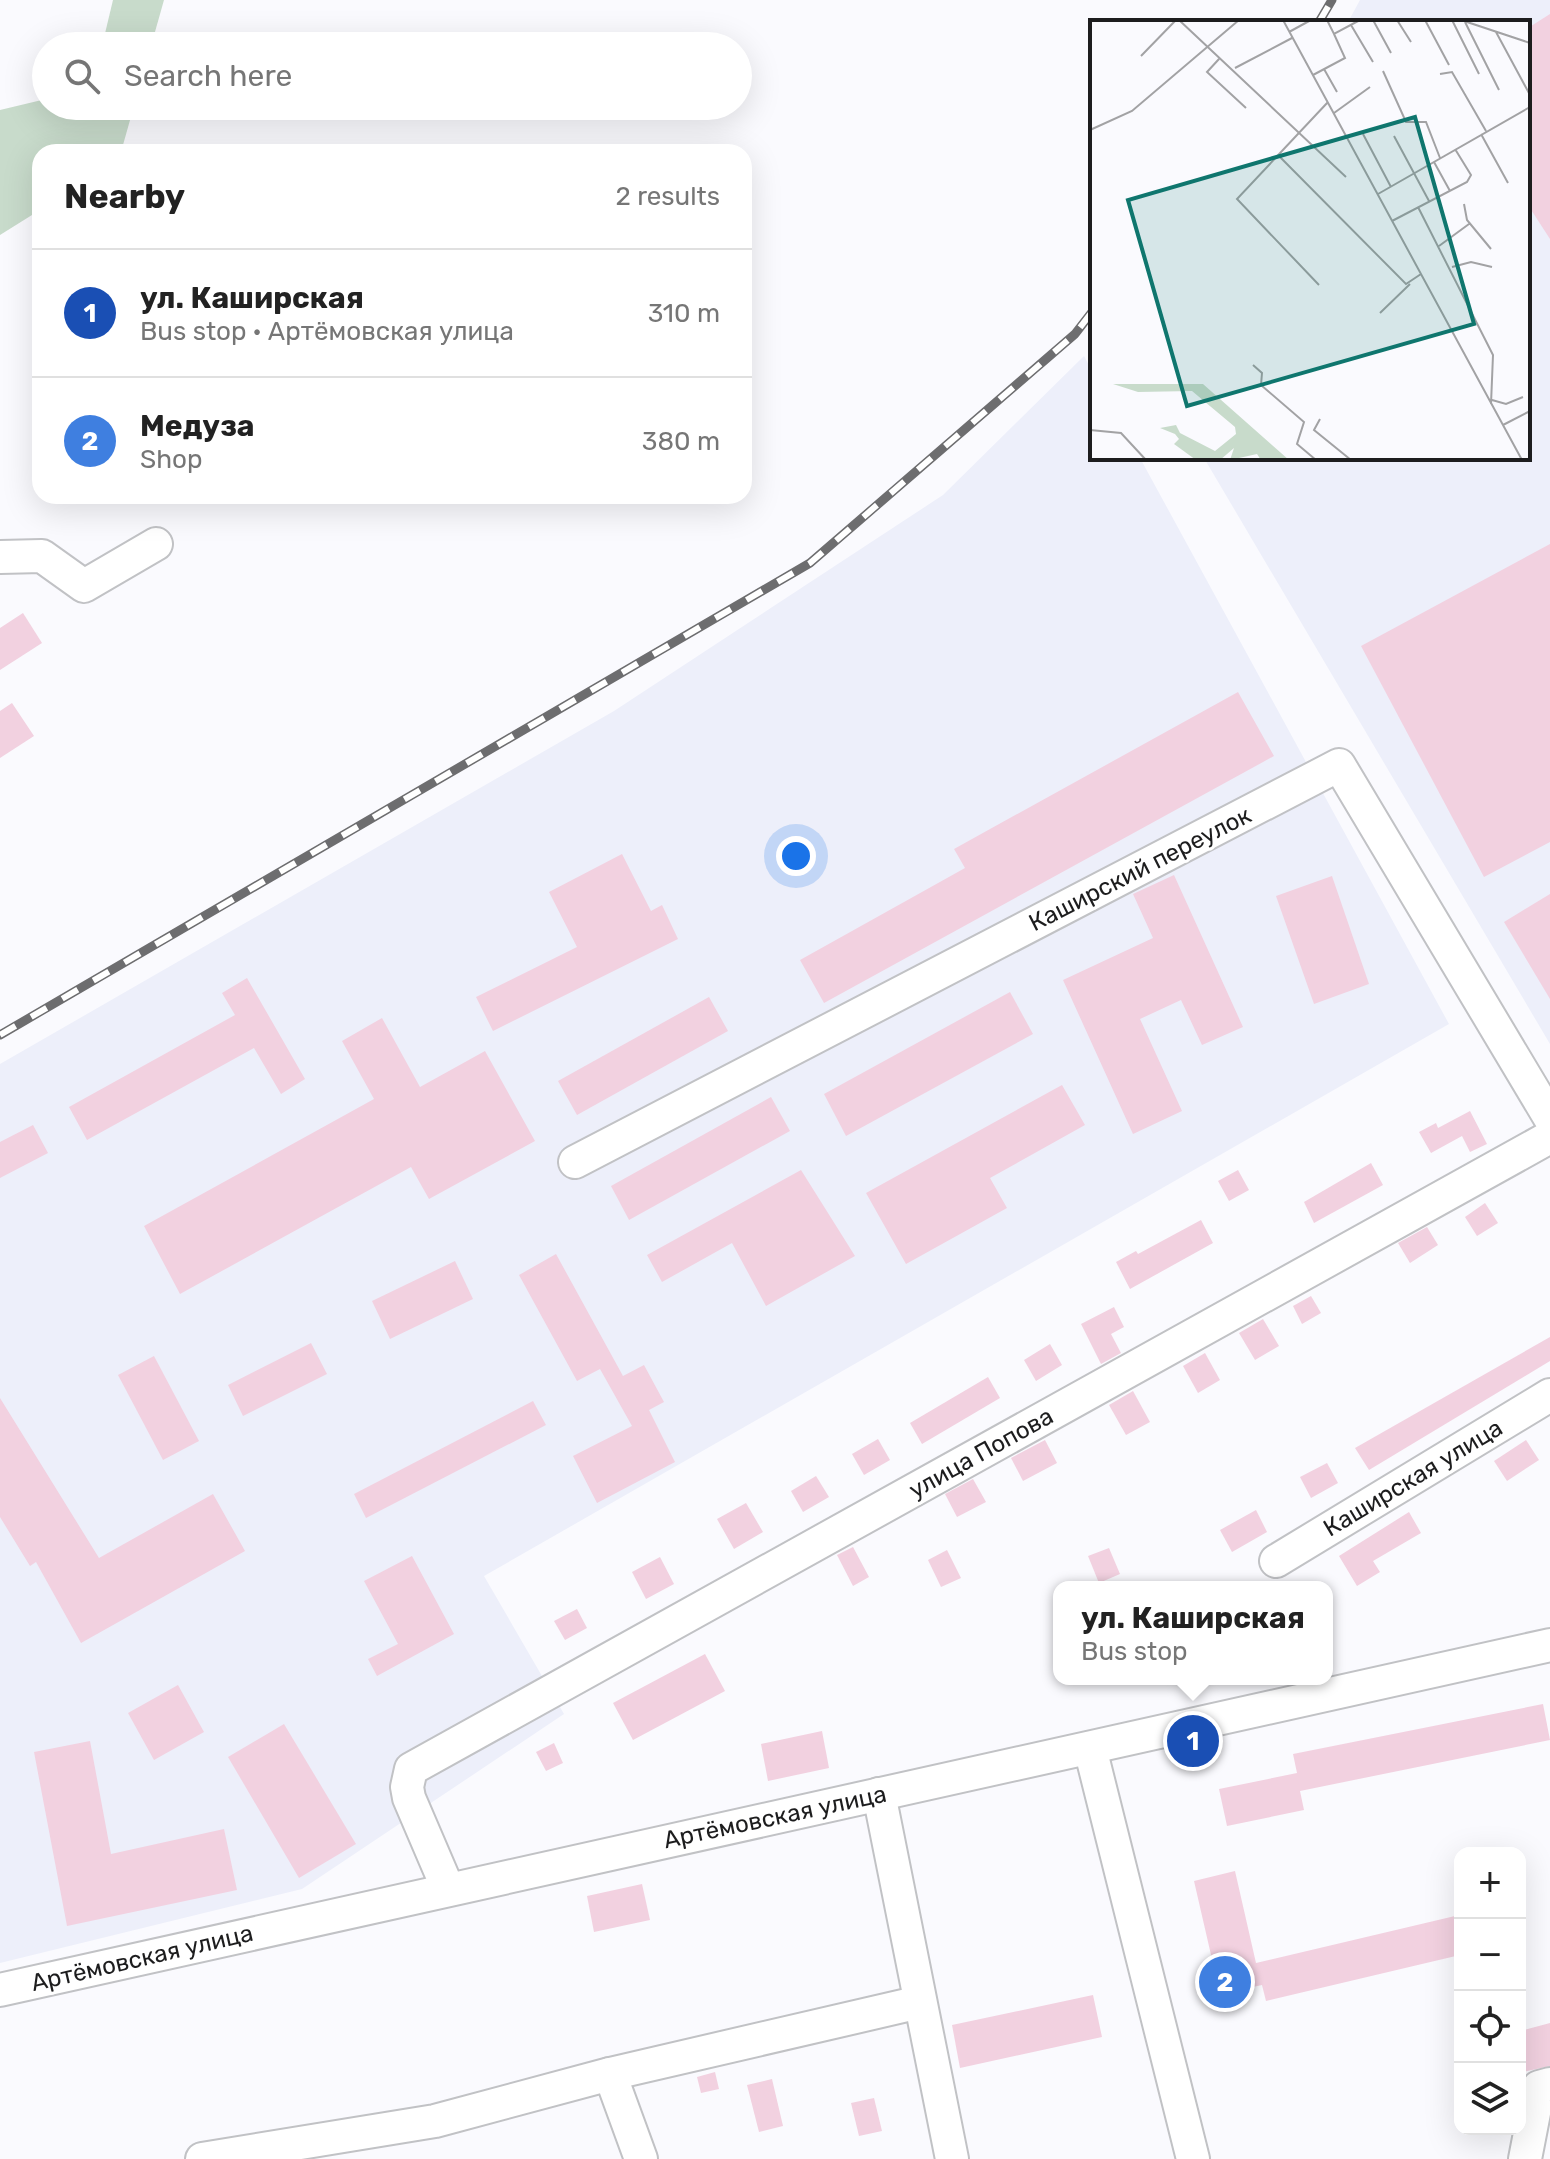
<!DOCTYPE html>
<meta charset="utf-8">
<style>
body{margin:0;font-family:Rubik,sans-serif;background:#f6f6f6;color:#222}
.controls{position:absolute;right:24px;bottom:24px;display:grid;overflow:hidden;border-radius:16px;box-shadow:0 8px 32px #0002}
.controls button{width:72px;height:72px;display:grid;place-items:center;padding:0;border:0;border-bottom:2px solid #e0e0e0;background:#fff;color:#222;font:40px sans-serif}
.you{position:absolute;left:796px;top:856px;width:28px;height:28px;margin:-20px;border:6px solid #fff;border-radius:50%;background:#1a73e8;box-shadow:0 0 0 12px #1a73e833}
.badge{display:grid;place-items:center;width:52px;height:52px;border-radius:50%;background:#ea580c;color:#fff;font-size:26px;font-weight:700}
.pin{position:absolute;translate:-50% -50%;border:4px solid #fff;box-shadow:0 2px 8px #0006}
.popup{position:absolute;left:1053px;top:1581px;width:280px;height:104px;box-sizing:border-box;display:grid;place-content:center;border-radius:16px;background:#fff;filter:drop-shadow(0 2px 6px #0005);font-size:26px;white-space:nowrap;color:#767676}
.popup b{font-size:30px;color:#222}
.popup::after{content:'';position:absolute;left:50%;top:100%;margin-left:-16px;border:16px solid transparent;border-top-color:#fff}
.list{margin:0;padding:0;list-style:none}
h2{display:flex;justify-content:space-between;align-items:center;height:104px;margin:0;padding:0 32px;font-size:34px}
h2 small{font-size:26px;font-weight:400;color:#767676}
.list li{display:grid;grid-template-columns:52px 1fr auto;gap:24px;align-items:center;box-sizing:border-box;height:128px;padding:0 32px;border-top:2px solid #e0e0e0}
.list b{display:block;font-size:30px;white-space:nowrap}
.list p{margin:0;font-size:26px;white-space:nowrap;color:#767676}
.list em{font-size:26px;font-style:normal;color:#767676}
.icon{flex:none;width:44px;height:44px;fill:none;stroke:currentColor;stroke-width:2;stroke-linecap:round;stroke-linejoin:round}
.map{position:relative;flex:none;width:1550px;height:2159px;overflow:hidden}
.search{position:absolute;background:#fff;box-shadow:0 8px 32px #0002;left:32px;top:32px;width:720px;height:88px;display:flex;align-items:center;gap:20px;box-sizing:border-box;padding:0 28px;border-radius:44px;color:#767676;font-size:30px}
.panel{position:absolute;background:#fff;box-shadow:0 8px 32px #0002;left:32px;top:144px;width:720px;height:360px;border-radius:24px}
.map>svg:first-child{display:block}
.built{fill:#edeffa}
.green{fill:#c8dbcb}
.building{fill:#f2d1e0}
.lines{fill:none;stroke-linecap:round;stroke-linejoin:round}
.minor-casing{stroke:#c1c2c5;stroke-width:36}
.minor{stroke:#fff;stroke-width:32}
.rail-casing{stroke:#6d6d6f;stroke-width:9}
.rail{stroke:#fff;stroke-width:6;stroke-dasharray:18;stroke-linecap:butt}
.labels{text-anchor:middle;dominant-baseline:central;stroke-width:6;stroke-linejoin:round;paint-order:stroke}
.street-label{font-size:24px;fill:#1d1d1e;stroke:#fff}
.inset-road{fill:none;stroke:#a2a2a4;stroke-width:2}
.view{fill:#0f766e;fill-opacity:0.15;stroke:#0f766e;stroke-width:4}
.inset-edge{fill:none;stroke:#1d1d1e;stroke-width:4}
</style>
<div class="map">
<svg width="1550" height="2159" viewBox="0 0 1550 2159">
<rect width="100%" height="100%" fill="#fafafe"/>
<g class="built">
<polygon points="1360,0 1550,0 1550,1044 1204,458 1528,458 1528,22 1348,22"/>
<polygon points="1084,356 1092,371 1092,458 1140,458 1449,1024 484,1576 564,1714 302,1889 0,1963 0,1064 614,711 943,495"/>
</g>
<g class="green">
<polygon points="113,0 164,0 151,46 102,46"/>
<polygon points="46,99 46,106 134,106 121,152 40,152 40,210 0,235 0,110"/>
</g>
<g class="building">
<polygon points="1550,14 1550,239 1528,205 1528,28"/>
<polygon points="1550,544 1550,842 1484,877 1361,646"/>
<polygon points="23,613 42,643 0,670 0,628"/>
<polygon points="1238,692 1274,756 824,1003 800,960 965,868 954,849"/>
<polygon points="12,703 34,736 0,758 0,711"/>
<polygon points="622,854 651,911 662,905 678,939 493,1031 476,997 577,947 549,892"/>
<polygon points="1174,875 1243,1027 1202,1045 1181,1000 1140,1019 1182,1111 1133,1134 1063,980 1153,938 1133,894"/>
<polygon points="1332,876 1369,984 1314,1004 1276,896"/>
<polygon points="1550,894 1550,999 1504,922"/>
<polygon points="247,978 305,1079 281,1094 254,1048 87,1140 69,1107 235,1015 222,993"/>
<polygon points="1010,992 1033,1034 846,1136 824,1094"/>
<polygon points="709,997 728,1031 577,1115 558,1081"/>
<polygon points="382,1018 420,1087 485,1051 535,1141 429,1199 411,1167 180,1294 144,1226 374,1099 342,1041"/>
<polygon points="1062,1085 1085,1125 990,1178 1007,1208 906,1264 866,1193"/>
<polygon points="771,1097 790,1131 629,1220 611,1186"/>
<polygon points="1470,1111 1487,1144 1470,1152 1462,1136 1431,1153 1419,1132 1436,1123 1438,1128"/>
<polygon points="33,1125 48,1153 0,1178 0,1142"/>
<polygon points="1371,1163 1383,1185 1314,1223 1304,1202"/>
<polygon points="801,1170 855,1256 766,1306 732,1243 662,1282 647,1255"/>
<polygon points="1238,1170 1249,1190 1229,1201 1218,1181"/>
<polygon points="1485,1203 1498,1223 1477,1236 1465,1217"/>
<polygon points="1201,1220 1213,1243 1130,1289 1116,1262 1136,1251 1138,1254"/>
<polygon points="1427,1227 1438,1245 1410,1263 1398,1243"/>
<polygon points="556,1254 623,1376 644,1365 664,1402 649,1410 675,1462 597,1503 573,1456 632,1426 600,1369 577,1381 519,1275"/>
<polygon points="455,1261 473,1299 390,1339 372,1301"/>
<polygon points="1311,1296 1321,1313 1302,1324 1293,1306"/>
<polygon points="1114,1307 1124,1327 1111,1334 1121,1353 1101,1364 1081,1324"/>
<polygon points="1263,1319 1279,1346 1255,1360 1239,1333"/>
<polygon points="1550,1337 1550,1361 1369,1470 1355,1448"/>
<polygon points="311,1343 327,1374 243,1416 228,1385"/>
<polygon points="1050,1344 1062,1365 1036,1381 1024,1360"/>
<polygon points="1205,1353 1220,1380 1198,1393 1183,1366"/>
<polygon points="154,1356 199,1441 163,1460 118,1375"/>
<polygon points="988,1377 1000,1398 922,1444 910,1423"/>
<polygon points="1133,1391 1150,1422 1126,1435 1109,1405"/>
<polygon points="0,1398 99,1558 213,1494 245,1551 81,1643 36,1562 30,1566 0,1517"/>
<polygon points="533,1401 546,1425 366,1518 354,1494"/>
<polygon points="878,1439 890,1460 864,1475 852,1454"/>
<polygon points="1045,1440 1057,1463 1023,1481 1011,1458"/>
<polygon points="1526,1440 1539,1460 1507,1481 1494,1461"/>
<polygon points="1327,1463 1338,1483 1311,1498 1300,1477"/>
<polygon points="816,1476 829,1497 803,1512 791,1491"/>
<polygon points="973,1479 986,1502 957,1517 945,1494"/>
<polygon points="746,1503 763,1532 734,1549 717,1519"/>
<polygon points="1256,1510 1267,1532 1232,1552 1220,1530"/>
<polygon points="1409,1512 1421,1533 1373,1561 1380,1572 1357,1586 1339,1556"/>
<polygon points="853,1547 869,1577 853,1586 837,1555"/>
<polygon points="1109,1548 1120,1574 1099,1583 1088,1556"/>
<polygon points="947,1550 961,1578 941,1587 928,1560"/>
<polygon points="412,1556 454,1634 377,1676 368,1659 398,1644 364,1581"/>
<polygon points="660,1557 674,1584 646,1599 632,1572"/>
<polygon points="577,1609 587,1628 565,1640 554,1621"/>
<polygon points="705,1654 725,1691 633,1740 613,1703"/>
<polygon points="178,1685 204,1732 154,1760 128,1713"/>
<polygon points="1543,1704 1550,1740 1300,1791 1304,1810 1227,1826 1219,1789 1297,1773 1293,1754"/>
<polygon points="284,1724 356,1844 299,1878 228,1757"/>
<polygon points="822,1731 829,1768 768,1781 761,1744"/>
<polygon points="90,1741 111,1854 224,1829 237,1890 67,1926 34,1752"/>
<polygon points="554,1743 563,1763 546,1771 536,1752"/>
<polygon points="1235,1871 1256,1963 1455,1916 1460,1955 1266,2001 1262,1985 1220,1994 1194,1881"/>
<polygon points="642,1884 650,1920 594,1932 587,1896"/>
<polygon points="1093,1995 1102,2037 960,2068 952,2025"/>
<polygon points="1550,2023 1550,2066 1523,2072 1520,2031"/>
<polygon points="715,2072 719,2089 701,2093 697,2077"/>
<polygon points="772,2079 783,2126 759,2132 747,2085"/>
<polygon points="874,2098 882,2131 859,2136 851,2103"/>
</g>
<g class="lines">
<defs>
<g id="minor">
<polyline points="0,557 42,556 84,586 156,544"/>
<polyline points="575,1162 1339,765 1550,1118"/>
<polyline points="1276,1561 1550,1395"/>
<polyline points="1090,1748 1193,2159"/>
<polyline points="879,1794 952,2159"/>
<polyline points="448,1889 409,1798 407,1787 411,1769 1550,1137"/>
<polyline points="0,1990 1550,1645"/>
<polyline points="610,2074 641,2159"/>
<polyline points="202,2159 435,2121 610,2074 920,2002"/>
<polyline points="1525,2159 1539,2087 1550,2084"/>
</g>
</defs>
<use href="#minor" class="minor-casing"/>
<use href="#minor" class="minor"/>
<defs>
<g id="rail">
<polyline points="1319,22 1332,0"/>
<polyline points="0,1035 810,563 1075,334 1092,312"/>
</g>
</defs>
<use href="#rail" class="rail-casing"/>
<use href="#rail" class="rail"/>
</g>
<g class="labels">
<g class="street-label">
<text transform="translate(1140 869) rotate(-27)">Каширский переулок</text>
<text transform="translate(981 1453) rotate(-29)">улица Попова</text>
<text transform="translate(1413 1478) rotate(-31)">Каширская улица</text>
<text transform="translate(775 1817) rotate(-12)">Артёмовская улица</text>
<text transform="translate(142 1958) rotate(-13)">Артёмовская улица</text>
</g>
</g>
<g transform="translate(1090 20)">
<rect width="440" height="440" fill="#fafafe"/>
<path d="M23,364h90l86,76h-28l-4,-6 -27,6 4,-12 -14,12h-24l-22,-16 5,-5 -4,-5 -15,-6 16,-3 4,8 35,18 21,-17 -1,-7 -43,-36 -54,1z" fill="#c8dbcb"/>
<path class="inset-road" d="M89,0l167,157M193,0l239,440M237,0l7,14 26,-14M283,0l18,33M307,0l14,22M335,0l24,45M362,0l27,54M371,0l69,23M375,2l34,68M261,5l22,37M199,12l22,-12M406,12l34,63M51,36l35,-36M129,39l-12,13 39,36M145,48l57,-30M234,49l13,23M293,51l23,51h20l14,36M350,54l12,-2 34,59M223,55l32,-17 -11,-24M244,93l36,-26M0,110l42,-19 107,-91M273,114l28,53M391,114l27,49M304,116l35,65M188,135l128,129 15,-10M344,142l16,29M288,174l152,-87M374,184l3,16 24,29M328,187l75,148 -2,49M302,201l75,-39 4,-7 -16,-26M349,226l30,-22M362,247l19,-5 21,5M229,265l-82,-86 91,-97M290,293l30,-29M163,345l9,8 -1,12 43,37 -7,22 19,16M402,380l14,4 17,-7M230,399l-6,11 37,30M413,405l27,-14M0,410l31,3 25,27"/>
<path class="view" d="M325,97l59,207 -287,82 -59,-206z"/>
<rect width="440" height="440" class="inset-edge"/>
</g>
</svg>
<div class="controls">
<button>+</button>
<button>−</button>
<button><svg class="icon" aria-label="locate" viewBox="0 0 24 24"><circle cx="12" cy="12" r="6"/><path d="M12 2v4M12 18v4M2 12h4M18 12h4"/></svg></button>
<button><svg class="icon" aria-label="layers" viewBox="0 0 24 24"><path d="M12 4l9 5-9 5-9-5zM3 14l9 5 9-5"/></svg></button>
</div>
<div class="you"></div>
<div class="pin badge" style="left:1193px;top:1741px;background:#1a4fb4">1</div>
<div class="popup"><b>ул. Каширская</b>Bus stop</div>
<div class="pin badge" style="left:1225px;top:1982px;background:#3f7fe0">2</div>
<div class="search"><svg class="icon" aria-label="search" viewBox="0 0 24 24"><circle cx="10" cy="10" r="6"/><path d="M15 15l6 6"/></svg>Search here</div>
<section class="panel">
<h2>Nearby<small>2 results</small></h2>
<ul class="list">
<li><span class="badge" style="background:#1a4fb4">1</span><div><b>ул. Каширская</b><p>Bus stop · Артёмовская улица</p></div><em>310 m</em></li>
<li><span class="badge" style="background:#3f7fe0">2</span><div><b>Медуза</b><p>Shop</p></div><em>380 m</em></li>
</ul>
</section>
</div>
